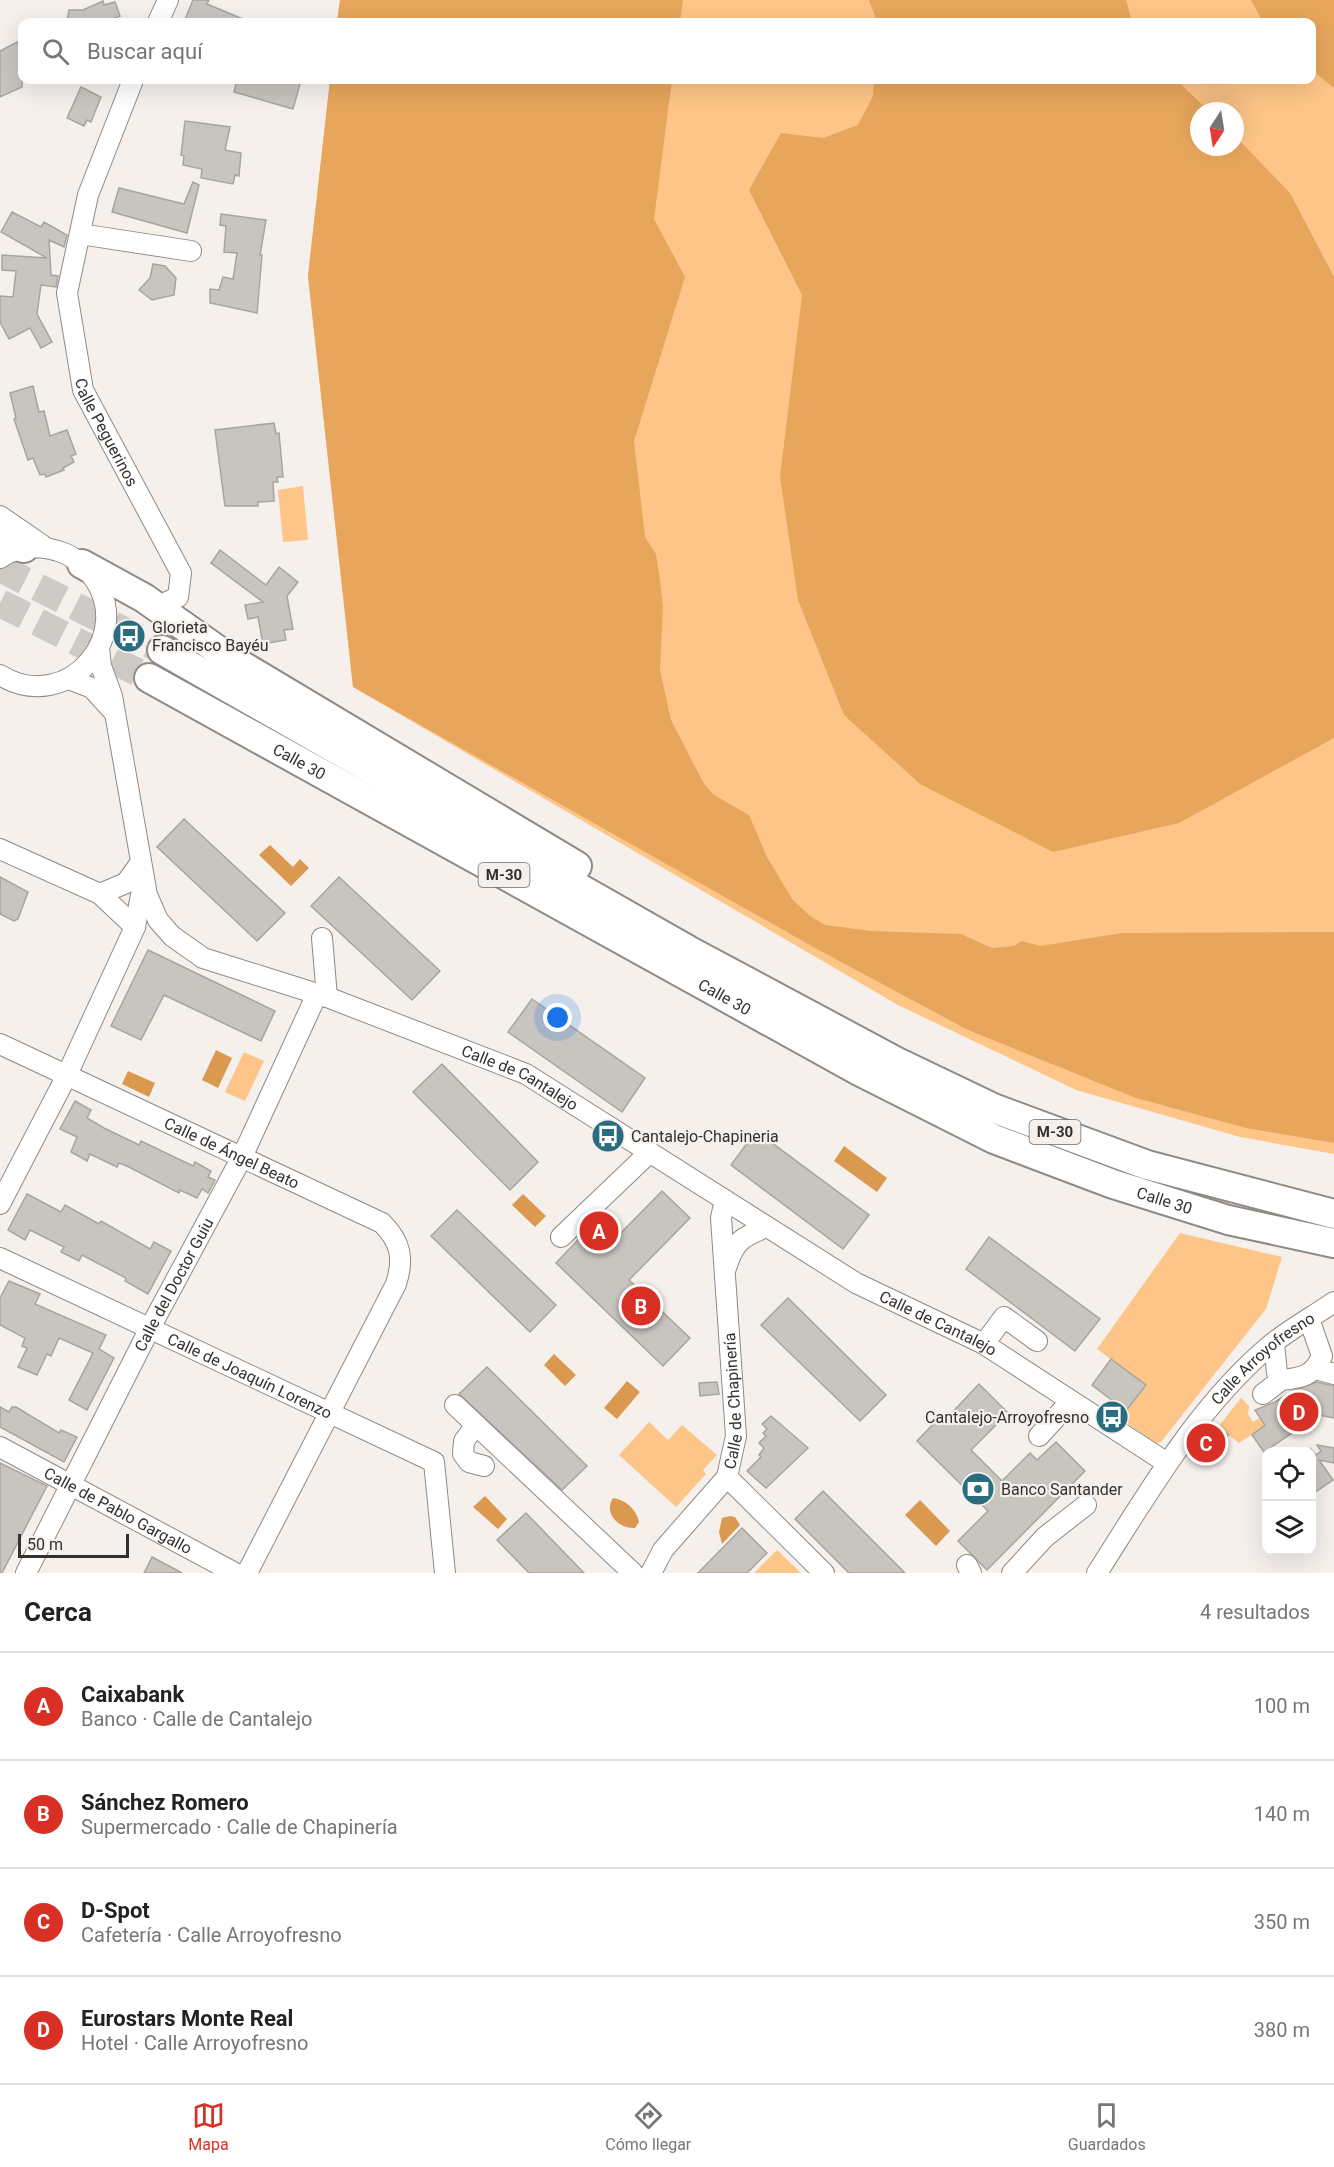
<!DOCTYPE html>
<html lang="es">
<meta charset="utf-8">
<style>
body{margin:0;font-family:Roboto,sans-serif;background:#f2f2f2;color:#222}
.controls{position:absolute;right:18px;bottom:18px;display:grid;overflow:hidden;border-radius:12px;box-shadow:0 6px 24px #0002}
.controls button{width:54px;height:54px;display:grid;place-items:center;padding:0;border:0;border-bottom:2px solid #e0e0e0;background:#fff;color:#222;font:30px sans-serif}
.compass{position:absolute;left:1190px;top:102px;width:54px;height:54px;border-radius:50%;background:#fff;box-shadow:0 6px 24px #0002;rotate:192deg}
.scale{position:absolute;left:18px;bottom:15px;width:111px;box-sizing:border-box;padding-left:6px;border:3px solid #32312f;border-top:0;font-size:16px;line-height:21px;white-space:nowrap;color:#32312f;-webkit-text-stroke:4px #f5f0ec;paint-order:stroke}
.you{position:absolute;left:558px;top:1018px;width:21px;height:21px;margin:-15px;border:4px solid #fff;border-radius:50%;background:#1a73e8;box-shadow:0 0 0 9px #1a73e833}
.badge{display:grid;place-items:center;width:39px;height:39px;border-radius:50%;background:#d93025;color:#fff;font-size:20px;font-weight:700}
.pin{position:absolute;translate:-50% -50%;border:3px solid #fff;box-shadow:0 2px 6px #0006}
.list{margin:0;padding:0;list-style:none}
h2{display:flex;justify-content:space-between;align-items:center;height:78px;margin:0;padding:0 24px;font-size:26px}
h2 small{font-size:20px;font-weight:400;color:#767676}
.list li{display:grid;grid-template-columns:39px 1fr auto;gap:18px;align-items:center;box-sizing:border-box;height:108px;padding:0 24px;border-top:2px solid #e0e0e0}
.list b{display:block;font-size:22px;white-space:nowrap}
.list p{margin:0;font-size:20px;white-space:nowrap;color:#767676}
.list em{font-size:20px;font-style:normal;color:#767676}
.icon{flex:none;width:33px;height:33px;fill:none;stroke:currentColor;stroke-width:2;stroke-linecap:round;stroke-linejoin:round}
.map{position:relative;flex:none;width:1334px;height:1573px;overflow:hidden}
.search{position:absolute;background:#fff;box-shadow:0 6px 24px #0002;left:18px;right:18px;top:18px;height:66px;display:flex;align-items:center;gap:15px;box-sizing:border-box;padding:0 21px;border-radius:12px;color:#767676;font-size:22px}
.sheet{height:510px;background:#fff}
nav{display:flex;justify-content:space-around;align-items:center;box-sizing:border-box;height:84px;border-top:2px solid #e0e0e0;background:#fff;font-size:16px;color:#767676}
nav a{display:grid;justify-items:center;gap:3px}
nav .on{color:#d93025}
.map>svg:first-child{display:block}
.green{fill:#fec588;fill-rule:evenodd}
.forest{fill:#e7a65c}
.water{fill:#da994f}
.building{fill:#c8c4bf;stroke:#a8a49f;stroke-width:1.5}
.lines{fill:none;stroke-linecap:round;stroke-linejoin:round}
.highway-tunnel{stroke:#cecac6;stroke-width:28;stroke-dasharray:28 14;stroke-linecap:butt}
.minor-casing{stroke:#8e8a86;stroke-width:22}
.highway-casing{stroke:#8e8a86;stroke-width:32}
.minor{stroke:#fff;stroke-width:20}
.highway{stroke:#fff;stroke-width:28}
.labels{text-anchor:middle;dominant-baseline:central;stroke-width:4.5;stroke-linejoin:round;paint-order:stroke}
.shield{fill:#f5f0ec;stroke:#6c6a68;stroke-width:1.5}
.shield-label{font-size:15px;font-weight:bold;fill:#32312f}
.street-label{font-size:16px;fill:#32312f;stroke:#f5f0ec}
.poi-label{font-size:16px;fill:#32312f;stroke:#f5f0ec;text-anchor:start}
</style>
<div class="map">
<svg width="1334" height="1573" viewBox="0 0 1334 1573">
<rect width="100%" height="100%" fill="#f5f0ec"/>
<g class="green">
<path d="M340,0h994v1154l-94,-17 -164,-47 -178,-85 -545,-318 -45,-411 22,-196h982v-58h-975zM1199,111h36v36h-36z"/>
<polygon points="303,486 308,540 283,542 278,490"/>
<polygon points="244,1052 264,1061 245,1101 225,1092"/>
<polygon points="1180,1233 1282,1257 1266,1309 1161,1442 1156,1443 1121,1419 1146,1385 1097,1349"/>
<polygon points="1241,1398 1249,1406 1248,1414 1253,1422 1266,1414 1271,1422 1239,1443 1218,1427"/>
<polygon points="649,1422 668,1440 682,1425 717,1455 703,1470 706,1474 676,1507 619,1455"/>
<polygon points="777,1550 801,1573 754,1573"/>
</g>
<g class="forest">
<polygon points="340,0 683,0 680,22 337,22"/>
<polygon points="869,0 1126,0 1132,22 877,22"/>
<polygon points="1251,0 1334,0 1334,88 1312,70 1312,22 1263,22"/>
<polygon points="330,80 672,80 654,219 685,277 634,441 645,537 656,554 659,573 663,606 660,670 671,720 704,784 714,795 749,815 767,857 792,899 810,916 825,925 871,931 961,934 992,948 1014,946 1022,941 1040,946 1122,933 1334,932 1334,1143 1246,1128 1136,1098 968,1030 815,948 353,687 308,276"/>
<polygon points="874,80 1176,80 1209,111 1199,111 1199,147 1235,147 1235,136 1290,193 1334,277 1334,738 1179,823 1053,852 920,784 844,715 798,600 780,477 802,295 749,190 781,133 823,138 858,125 873,96"/>
</g>
<g class="water">
<polygon points="270,845 293,867 300,859 309,868 291,886 259,855"/>
<polygon points="216,1050 232,1058 218,1088 202,1080"/>
<polygon points="128,1071 155,1083 149,1097 122,1084"/>
<polygon points="844,1146 887,1178 877,1192 834,1161"/>
<polygon points="523,1194 546,1216 535,1227 512,1205"/>
<polygon points="554,1354 576,1375 565,1386 544,1365"/>
<polygon points="627,1381 640,1392 617,1419 604,1408"/>
<polygon points="485,1496 507,1519 498,1529 473,1507"/>
<path d="M613,1498c13,2 23,11 26,24l-4,6c-16,1 -32,-15 -22,-30z"/>
<polygon points="920,1500 950,1531 936,1546 905,1515"/>
<polygon points="730,1516 735,1517 740,1525 722,1544 719,1532 722,1518"/>
</g>
<g class="building">
<polygon points="193,0 209,0 207,4 250,22 184,22"/>
<polygon points="103,1 104,5 115,2 120,16 105,22 67,22 69,10 83,10"/>
<polygon points="17,42 22,52 22,87 0,97 0,51"/>
<polygon points="237,80 301,80 293,109 234,92"/>
<polygon points="81,87 101,97 91,122 87,120 84,126 67,118"/>
<polygon points="185,121 230,127 225,150 241,153 239,176 235,175 233,184 201,178 202,169 183,165 184,156 181,155"/>
<polygon points="193,182 199,185 187,233 112,212 119,188 184,204"/>
<polygon points="12,212 41,227 44,222 67,235 64,247 49,240 51,275 58,276 56,287 41,285 37,314 52,342 41,348 30,328 9,339 0,322 0,296 13,297 16,271 2,270 2,255 47,258 1,232"/>
<polygon points="221,214 266,220 260,255 262,255 257,313 210,303 210,289 219,290 223,277 233,279 237,253 224,252 226,226 220,225"/>
<polygon points="153,264 165,266 176,278 174,295 152,300 139,290 150,278"/>
<polygon points="33,386 39,412 44,411 50,436 67,430 76,454 71,456 74,462 63,468 64,470 46,477 45,474 40,475 33,458 28,460 14,419 16,418 10,393"/>
<polygon points="274,423 276,434 279,433 283,477 277,477 278,482 273,482 274,501 258,502 258,506 225,506 215,430"/>
<polygon points="220,550 266,585 279,567 298,582 287,596 293,629 284,630 286,640 263,644 258,617 248,619 245,605 263,602 211,563"/>
<polygon points="184,819 285,913 257,941 157,847"/>
<polygon points="0,877 28,892 18,919 14,921 0,914"/>
<polygon points="339,877 440,971 412,1000 311,906"/>
<polygon points="148,950 275,1011 261,1041 164,995 141,1040 111,1026"/>
<polygon points="532,999 645,1078 622,1112 508,1032"/>
<polygon points="442,1064 538,1162 510,1190 413,1092"/>
<polygon points="75,1101 91,1110 87,1118 104,1128 139,1145 141,1141 193,1166 195,1162 211,1171 208,1177 215,1180 208,1193 202,1189 197,1198 180,1190 179,1193 127,1166 119,1163 117,1167 90,1154 87,1161 71,1152 77,1137 60,1129"/>
<polygon points="756,1131 869,1215 843,1249 731,1165"/>
<polygon points="662,1191 690,1218 629,1280 690,1338 663,1366 556,1263 593,1224 612,1242"/>
<polygon points="27,1194 61,1212 65,1205 99,1224 101,1221 150,1249 154,1242 171,1251 148,1294 125,1281 126,1278 82,1255 79,1261 61,1252 64,1247 30,1230 25,1240 8,1230"/>
<polygon points="457,1210 556,1305 530,1332 431,1236"/>
<polygon points="989,1237 1100,1319 1075,1351 966,1269"/>
<polygon points="9,1281 40,1294 35,1304 106,1335 99,1349 114,1358 87,1410 69,1400 93,1353 59,1338 51,1356 47,1354 37,1375 18,1367 27,1348 22,1346 25,1338 0,1325 0,1298"/>
<polygon points="788,1298 886,1395 860,1421 761,1325"/>
<polygon points="1111,1359 1146,1385 1126,1411 1092,1385"/>
<polygon points="487,1367 587,1466 562,1490 459,1394"/>
<polygon points="717,1382 719,1394 700,1396 699,1383"/>
<polygon points="1317,1382 1334,1386 1334,1418 1319,1415 1264,1452 1252,1435 1265,1425 1255,1410 1275,1402 1292,1391"/>
<polygon points="979,1384 1008,1413 971,1450 1002,1481 1030,1453 1037,1460 1056,1442 1085,1471 987,1570 958,1541 988,1511 917,1441 939,1418 943,1422"/>
<polygon points="0,1407 9,1412 12,1407 16,1407 59,1433 61,1430 77,1437 64,1462 0,1427"/>
<polygon points="771,1416 808,1448 766,1488 747,1471 761,1457 759,1455 764,1448 759,1443 766,1436 763,1433 767,1429 762,1424"/>
<polygon points="1212,1424 1228,1435 1214,1453 1199,1443"/>
<polygon points="1317,1445 1334,1448 1334,1463 1319,1460 1333,1480 1311,1495 1311,1449 1316,1455 1321,1451"/>
<polygon points="0,1463 47,1486 2,1573 0,1573"/>
<polygon points="823,1491 905,1573 849,1573 795,1519"/>
<polygon points="526,1513 584,1573 529,1573 497,1540"/>
<polygon points="742,1528 767,1553 747,1573 698,1573"/>
<polygon points="152,1557 182,1573 144,1573"/>
</g>
<g class="lines">
<g class="highway-tunnel">
<polyline points="0,568 162,650"/>
<polyline points="0,603 149,678"/>
</g>
<defs>
<g id="minor">
<polyline points="158,22 168,0"/>
<path id="s1" d="M133,80l-45,115 -21,98 16,97 98,183 -3,24 -22,10"/>
<polyline points="80,234 191,251"/>
<polyline points="0,516 45,547"/>
<path d="M0,558c17,-12 38,-13 58,-7 11,3 22,11 30,20 53,60 -20,146 -88,104"/>
<path id="s2" d="M99,648l2,18 11,30 35,199 11,25 14,16 31,22 124,39 199,77 330,209 128,61 183,119"/>
<polyline points="69,679 92,688 113,711"/>
<polyline points="0,849 100,894 135,927"/>
<polyline points="100,894 126,883 141,862"/>
<polyline points="322,938 327,997"/>
<path id="s3" d="M0,1044l382,179c19,19 22,36 14,61l-149,289"/>
<polyline points="0,1204 66,1077 135,927 143,884"/>
<polyline points="561,1237 650,1152"/>
<path id="s4" d="M0,1258l434,204 11,111"/>
<path d="M726,1268c8,-26 15,-31 41,-41"/>
<path d="M1274,1343l3,30 4,7c21,-2 32,-4 41,-24l-13,-37"/>
<polyline points="984,1344 1004,1317 1037,1341"/>
<polyline points="1316,1369 1334,1374"/>
<polyline points="1263,1394 1281,1380"/>
<polyline points="455,1405 633,1573"/>
<polyline points="476,1425 464,1441 463,1454 469,1462 484,1466"/>
<polyline points="1039,1436 1071,1401"/>
<path id="s5" d="M0,1447l235,126"/>
<polyline points="727,1477 824,1573"/>
<polyline points="967,1565 971,1573"/>
<path id="s6" d="M26,1573l124,-245 92,-171 75,-163"/>
<path id="s7" d="M651,1573l12,-23 64,-73 9,-41 -15,-218 4,-18"/>
<polyline points="1012,1573 1045,1537 1086,1505"/>
<path id="s8" d="M1097,1573c52,-81 101,-168 176,-230 19,-15 41,-27 61,-41"/>
</g>
<g id="highway">
<polyline points="0,541 24,548"/>
<polyline points="82,564 144,598 226,656 577,866"/>
<polyline points="162,650 688,950 899,1063 993,1108 1147,1165 1334,1214"/>
<path id="s9" d="M149,678l710,393 135,68 119,45 115,36 106,23"/>
</g>
</defs>
<use href="#minor" class="minor-casing"/>
<use href="#highway" class="highway-casing"/>
<use href="#minor" class="minor"/>
<use href="#highway" class="highway"/>
</g>
<defs>
<symbol id="bus-disc" viewBox="-11 -11 22 22"><circle r="9.5" fill="#2a6d7f" stroke="#f5f0ec"/><path d="M-5-6H5V4H4V6H2V4H-2V6H-4V4H-5ZM-3.5-4V0h7V-4ZM-3.5 1.2v1.5H-2V1.2ZM2 1.2v1.5H3.5V1.2Z" fill="#fff"/></symbol>
<symbol id="bank-disc" viewBox="-11 -11 22 22"><circle r="9.5" fill="#2a6d7f" stroke="#f5f0ec"/><path d="M-6-4H6V4H-6ZM0-2.3a2.3 2.3 0 1 0 0 4.6a2.3 2.3 0 1 0 0-4.6Z" fill="#fff"/></symbol>
</defs>
<g fill-rule="evenodd">
<use href="#bus-disc" x="110" y="617" width="38" height="38"/>
<use href="#bus-disc" x="589" y="1117" width="38" height="38"/>
<use href="#bus-disc" x="1093" y="1398" width="38" height="38"/>
<use href="#bank-disc" x="959" y="1470" width="38" height="38"/>
</g>
<g class="labels">
<g class="shield">
<rect x="478.5" y="863" width="51" height="24" rx="4.5"/>
<rect x="1029.5" y="1120" width="51" height="24" rx="4.5"/>
</g>
<g class="shield-label">
<text x="504" y="875">M-30</text>
<text x="1055" y="1132">M-30</text>
</g>
<g class="street-label">
<text stroke="none"><textPath href="#s1" startOffset="370">Calle Peguerinos</textPath></text>
<text stroke="none"><textPath href="#s9" startOffset="172">Calle 30</textPath></text>
<text stroke="none"><textPath href="#s9" startOffset="658">Calle 30</textPath></text>
<text stroke="none"><textPath href="#s2" startOffset="678">Calle de Cantalejo</textPath></text>
<text stroke="none"><textPath href="#s3" startOffset="256">Calle de Ángel Beato</textPath></text>
<text stroke="none"><textPath href="#s9" startOffset="1144">Calle 30</textPath></text>
<text stroke="none"><textPath href="#s6" startOffset="324">Calle del Doctor Guiu</textPath></text>
<text stroke="none"><textPath href="#s2" startOffset="1164">Calle de Cantalejo</textPath></text>
<text stroke="none"><textPath href="#s8" startOffset="273">Calle Arroyofresno</textPath></text>
<text stroke="none"><textPath href="#s4" startOffset="276">Calle de Joaquín Lorenzo</textPath></text>
<text stroke="none"><textPath href="#s7" startOffset="200">Calle de Chapinería</textPath></text>
<text stroke="none"><textPath href="#s5" startOffset="134">Calle de Pablo Gargallo</textPath></text>
</g>
<g class="poi-label">
<text x="152" y="627">Glorieta<tspan x="152" dy="18">Francisco Bayéu</tspan></text>
<text x="631" y="1136">Cantalejo-Chapineria</text>
<text x="1089" y="1417" text-anchor="end">Cantalejo-Arroyofresno</text>
<text x="1001" y="1489">Banco Santander</text>
</g>
</g>
</svg>
<div class="controls">
<button><svg class="icon" aria-label="locate" viewBox="0 0 24 24"><circle cx="12" cy="12" r="6"/><path d="M12 2v4M12 18v4M2 12h4M18 12h4"/></svg></button>
<button><svg class="icon" aria-label="layers" viewBox="0 0 24 24"><path d="M12 4l9 5-9 5-9-5zM3 14l9 5 9-5"/></svg></button>
</div>
<svg class="compass" viewBox="-18 -18 36 36"><path d="M0-13l5 13h-10z" fill="#e53935"/><path d="M0 13l5-13h-10z" fill="#767676"/></svg>
<div class="scale">50 m</div>
<div class="you"></div>
<div class="pin badge" style="left:599px;top:1231px">A</div>
<div class="pin badge" style="left:641px;top:1306px">B</div>
<div class="pin badge" style="left:1206px;top:1443px">C</div>
<div class="pin badge" style="left:1299px;top:1412px">D</div>
<div class="search"><svg class="icon" aria-label="search" viewBox="0 0 24 24"><circle cx="10" cy="10" r="6"/><path d="M15 15l6 6"/></svg>Buscar aquí</div>
</div>
<section class="sheet">
<h2>Cerca<small>4 resultados</small></h2>
<ul class="list">
<li><span class="badge">A</span><div><b>Caixabank</b><p>Banco · Calle de Cantalejo</p></div><em>100 m</em></li>
<li><span class="badge">B</span><div><b>Sánchez Romero</b><p>Supermercado · Calle de Chapinería</p></div><em>140 m</em></li>
<li><span class="badge">C</span><div><b>D-Spot</b><p>Cafetería · Calle Arroyofresno</p></div><em>350 m</em></li>
<li><span class="badge">D</span><div><b>Eurostars Monte Real</b><p>Hotel · Calle Arroyofresno</p></div><em>380 m</em></li>
</ul>
</section>
<nav>
<a class="on"><svg class="icon" aria-label="map" viewBox="0 0 24 24"><path d="M3 6l6-2 6 2 6-2v14l-6 2-6-2-6 2zM9 4v14M15 6v14"/></svg>Mapa</a>
<a><svg class="icon" aria-label="directions" viewBox="0 0 24 24"><path d="M12 3l9 9-9 9-9-9zM9 14v-3h6M13 9l2 2-2 2"/></svg>Cómo llegar</a>
<a><svg class="icon" aria-label="saved" viewBox="0 0 24 24"><path d="M7 4h10v16l-5-4-5 4z"/></svg>Guardados</a>
</nav>
